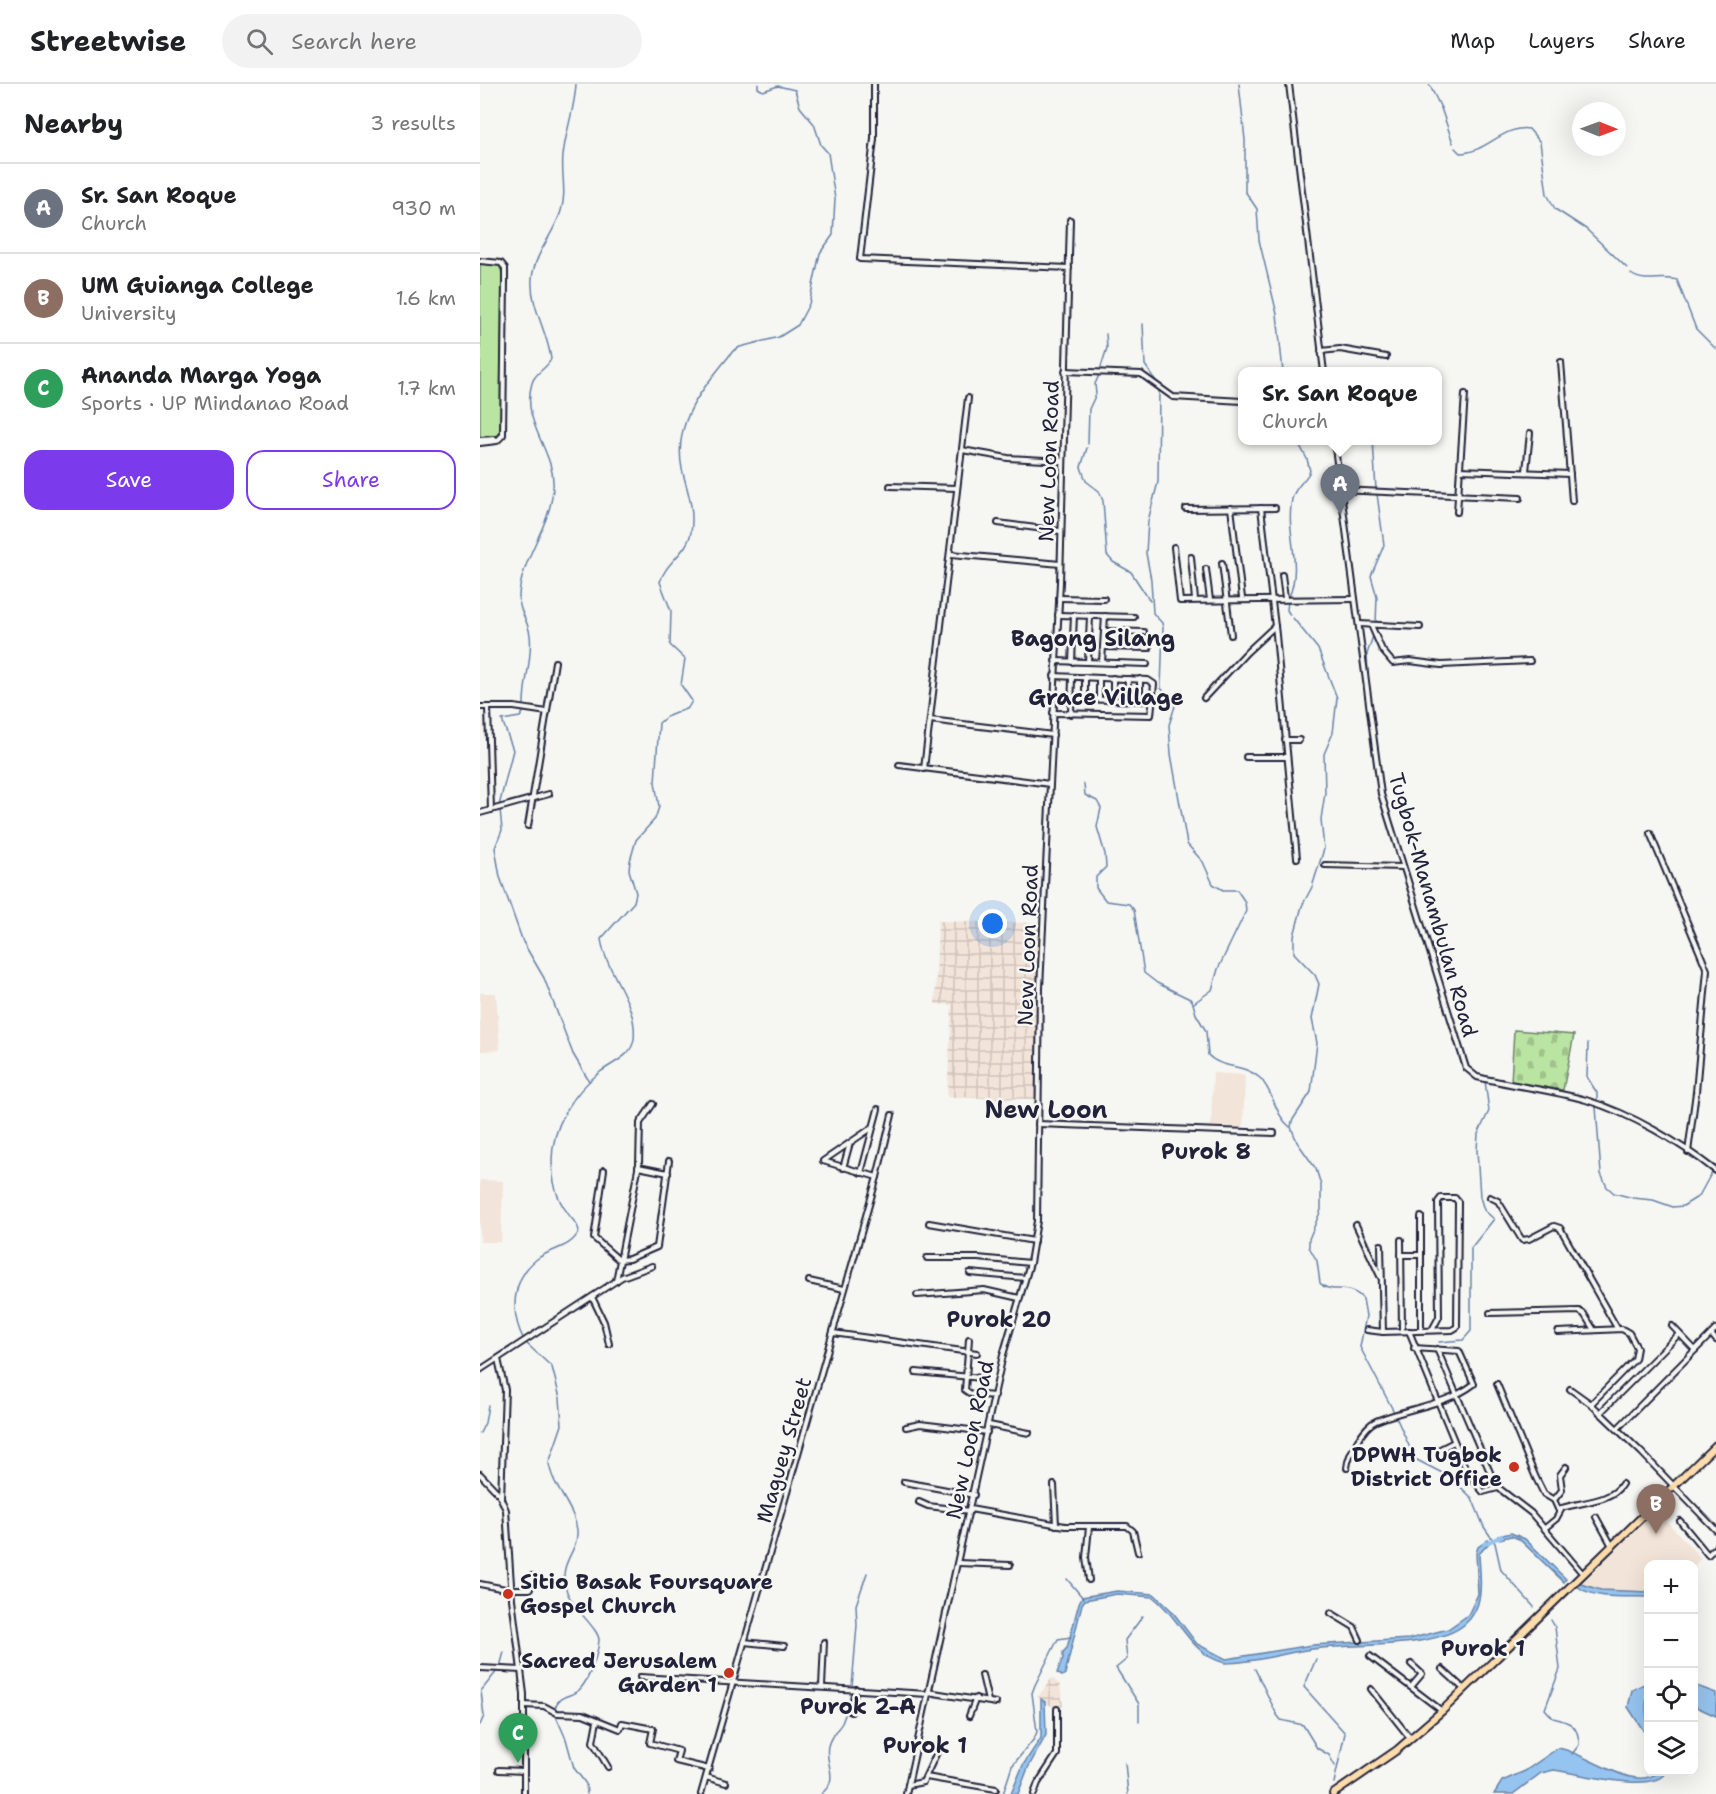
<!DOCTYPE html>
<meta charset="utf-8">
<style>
body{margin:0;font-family:"Shantell Sans",sans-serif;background:#f2f2f2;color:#202124}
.controls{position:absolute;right:18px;bottom:18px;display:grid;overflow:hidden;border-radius:12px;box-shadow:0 6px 24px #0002}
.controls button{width:54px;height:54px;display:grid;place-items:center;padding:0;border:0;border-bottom:2px solid #e0e0e0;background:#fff;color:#202124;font:30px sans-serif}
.compass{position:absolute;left:1092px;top:18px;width:54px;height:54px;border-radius:50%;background:#fff;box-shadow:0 6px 24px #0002;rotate:91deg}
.you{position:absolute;left:513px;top:840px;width:21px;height:21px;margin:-15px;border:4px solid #fff;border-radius:50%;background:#1a73e8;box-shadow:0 0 0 9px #1a73e833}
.badge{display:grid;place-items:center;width:39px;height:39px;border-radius:50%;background:#7c3aed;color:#fff;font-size:20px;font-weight:700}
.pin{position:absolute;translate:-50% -50px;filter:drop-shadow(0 2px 3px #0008)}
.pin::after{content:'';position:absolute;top:32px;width:21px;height:18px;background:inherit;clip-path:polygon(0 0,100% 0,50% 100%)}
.popup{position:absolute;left:758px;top:283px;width:204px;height:78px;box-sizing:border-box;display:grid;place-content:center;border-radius:12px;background:#fff;filter:drop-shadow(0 2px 4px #0005);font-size:20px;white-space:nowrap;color:#757577}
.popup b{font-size:22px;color:#202124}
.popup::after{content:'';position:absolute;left:50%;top:100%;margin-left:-12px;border:12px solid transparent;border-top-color:#fff}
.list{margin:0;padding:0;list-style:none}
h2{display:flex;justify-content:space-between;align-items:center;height:78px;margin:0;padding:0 24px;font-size:26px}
h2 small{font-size:20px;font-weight:400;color:#757577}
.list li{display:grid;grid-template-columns:39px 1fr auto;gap:18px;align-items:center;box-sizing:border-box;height:90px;padding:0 24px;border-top:2px solid #e0e0e0}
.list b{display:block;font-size:22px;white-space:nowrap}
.list p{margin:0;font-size:20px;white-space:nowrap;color:#757577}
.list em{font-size:20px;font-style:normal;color:#757577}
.actions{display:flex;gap:12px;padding:18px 24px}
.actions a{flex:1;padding:14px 0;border:2px solid #7c3aed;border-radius:18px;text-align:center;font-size:21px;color:#7c3aed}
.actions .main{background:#7c3aed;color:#fff}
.icon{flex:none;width:33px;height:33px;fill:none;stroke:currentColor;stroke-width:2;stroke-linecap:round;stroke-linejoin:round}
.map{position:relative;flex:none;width:1236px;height:1710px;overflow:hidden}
header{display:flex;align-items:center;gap:36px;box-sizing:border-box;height:84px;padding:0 30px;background:#fff;border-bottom:2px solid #e0e0e0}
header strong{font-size:28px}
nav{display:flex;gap:33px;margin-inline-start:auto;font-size:21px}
.search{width:420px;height:54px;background:#f2f2f2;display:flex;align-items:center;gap:15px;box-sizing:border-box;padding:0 21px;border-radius:33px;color:#757577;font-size:22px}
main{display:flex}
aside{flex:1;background:#fff}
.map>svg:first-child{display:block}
.built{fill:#f2e4d8}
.industrial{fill:url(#industrial-grid)}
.grass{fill:#bae4a1;stroke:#6e836e;stroke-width:1.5}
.cemetery{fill:url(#cemetery-stones);stroke:#6e836e;stroke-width:1.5}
.water{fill:#95c4f0;stroke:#6783a8;stroke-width:1.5}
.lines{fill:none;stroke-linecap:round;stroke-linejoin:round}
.stream{stroke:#6783a8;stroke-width:1.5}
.canal{stroke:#95c4f0;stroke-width:4}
.minor-casing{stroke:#22223b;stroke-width:8}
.highway-casing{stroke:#22223b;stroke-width:10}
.minor{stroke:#f6f6f2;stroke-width:4}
.highway{stroke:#fddcac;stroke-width:6}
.poi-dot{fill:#c8321e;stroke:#f6f6f2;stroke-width:2}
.labels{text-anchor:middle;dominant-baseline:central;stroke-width:5;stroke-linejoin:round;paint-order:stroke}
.street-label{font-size:21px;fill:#22223b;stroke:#f6f6f2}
.poi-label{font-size:21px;font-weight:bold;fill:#22223b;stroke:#f6f6f2;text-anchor:end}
.neighbourhood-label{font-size:22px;font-weight:bold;fill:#22223b;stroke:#f6f6f2}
.quarter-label{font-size:24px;font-weight:bold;fill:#22223b;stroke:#f6f6f2}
</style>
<header>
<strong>Streetwise</strong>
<div class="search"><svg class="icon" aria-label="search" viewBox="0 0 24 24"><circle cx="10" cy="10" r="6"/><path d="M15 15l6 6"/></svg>Search here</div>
<nav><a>Map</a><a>Layers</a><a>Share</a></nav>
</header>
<main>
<aside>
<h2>Nearby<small>3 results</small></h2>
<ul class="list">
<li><span class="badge" style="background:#6b7280">A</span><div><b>Sr. San Roque</b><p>Church</p></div><em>930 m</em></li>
<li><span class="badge" style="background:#8d6e63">B</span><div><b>UM Guianga College</b><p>University</p></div><em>1.6 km</em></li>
<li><span class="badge" style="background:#2e9e5b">C</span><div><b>Ananda Marga Yoga</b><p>Sports · UP Mindanao Road</p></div><em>1.7 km</em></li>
</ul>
<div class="actions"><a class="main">Save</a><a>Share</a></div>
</aside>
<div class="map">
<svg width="1236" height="1710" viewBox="0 0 1236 1710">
<defs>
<pattern id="industrial-grid" width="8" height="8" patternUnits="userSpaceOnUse" patternTransform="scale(1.5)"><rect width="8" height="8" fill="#f2e4d8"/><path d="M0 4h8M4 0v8" fill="none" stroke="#cfc3ba"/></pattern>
<pattern id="cemetery-stones" width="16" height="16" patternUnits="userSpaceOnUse" patternTransform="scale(1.5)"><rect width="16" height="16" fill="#bae4a1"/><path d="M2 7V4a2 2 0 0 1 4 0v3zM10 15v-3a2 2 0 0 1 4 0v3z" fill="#a0c38c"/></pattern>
</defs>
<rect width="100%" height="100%" fill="#f6f6f2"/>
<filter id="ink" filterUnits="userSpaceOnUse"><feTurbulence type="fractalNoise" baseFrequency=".0167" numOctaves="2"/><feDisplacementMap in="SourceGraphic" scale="12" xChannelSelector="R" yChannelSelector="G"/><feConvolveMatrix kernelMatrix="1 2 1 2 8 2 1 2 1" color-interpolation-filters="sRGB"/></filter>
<g filter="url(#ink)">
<g class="built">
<polygon points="0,909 16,909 20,966 0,967"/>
<polygon points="733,989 765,991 763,1043 731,1042"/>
<polygon points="0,1096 23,1097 21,1158 0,1158"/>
<polygon points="1176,1426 1221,1474 1214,1482 1168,1480 1168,1508 1121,1506 1101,1500"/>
</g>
<g class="industrial">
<polygon points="458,837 560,839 558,894 554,897 554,904 557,907 555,1015 467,1013 472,921 455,920"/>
<polygon points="572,1594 580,1601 583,1622 574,1624 558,1613"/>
</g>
<polygon class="grass" points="0,180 19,181 22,189 20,347 15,354 0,355"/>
<polygon class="cemetery" points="1034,946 1094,951 1083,1006 1031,998"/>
<g class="water">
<polygon points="1031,1449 1045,1455 1086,1495 1084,1498 1039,1455 1031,1452 1020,1455 1018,1452"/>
<path d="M1008,1456l1,3 -10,11c1,25 7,51 -14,70 -29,26 -114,19 -153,25 -29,4 -58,14 -87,14 -36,-9 -45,-46 -72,-66l-36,-3 -32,6 -3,4 -17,70 -3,2 -5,-3 6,-15v-6l4,-4 12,-45 3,-6 35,-6 37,3 18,17 25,33 29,15 86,-14 97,-6 39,-10 20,-14 10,-21 -2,-41 2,-6z"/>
<path d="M1101,1500l20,6 47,2v5c-20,-1 -52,3 -70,-10z"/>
<polygon points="1168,1598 1166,1623 1168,1654 1148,1623 1152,1606"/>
<polygon points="1214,1601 1236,1609 1236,1632 1214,1622"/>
<polygon points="561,1615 565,1618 566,1651 548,1684 538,1710 531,1710 543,1681 561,1654"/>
<path d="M1078,1664c25,3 78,46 99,24h9c-12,22 -85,2 -112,-2l-13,3 -28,21h-19l8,-13 23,-10z"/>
</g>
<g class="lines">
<g class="stream">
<polyline points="759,0 765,56 765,107 777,125 779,156 797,230 803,288"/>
<polyline points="949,0 961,24 973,59"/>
<path d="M975,64l5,5c26,0 43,-28 69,-24l11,13 7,52 8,15 31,20 41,39"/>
<path d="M1151,190c14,10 30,1 46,6l19,49 20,20"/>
<polyline points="663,240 665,281 678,300"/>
<polyline points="620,286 627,264 626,250"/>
<polyline points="679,306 678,398 668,437 666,469 671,496 673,529 682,539 683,544 681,604 695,622 689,641 691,670 707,760 723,778 733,800 743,806 757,806 765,818 766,827 738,885 732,906 714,919"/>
<polyline points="893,356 896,406"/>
<polyline points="608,360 609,325 616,310 615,300 619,291"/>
<polyline points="607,364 601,383 606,397 619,407 623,417 627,471 633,478 651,488 670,517"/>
<path d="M809,513c14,-33 -4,-65 3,-98 3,-13 13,-17 18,-28l-3,-12 -10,-19"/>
<polyline points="808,517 807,526 810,531"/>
<path d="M813,534l25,31 19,49 -4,35 -9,21 1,39 -4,26 3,30 -12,38 -10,19 -8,30v17l21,22 4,9 -7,35 5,24 -6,49 -19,29 -1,6 6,15 19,27 5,16v25l-12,29v8l8,14 3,22c9,12 29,-1 43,16l3,17 -6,31 34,65"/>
<polyline points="896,539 897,513 891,492 904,461 897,410"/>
<polyline points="889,608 887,570 893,552"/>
<path d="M44,623c-1,-25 9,-47 6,-72 -3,-21 -16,-25 -9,-53 7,-33 30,-59 32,-94 3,-37 -33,-65 -21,-105 3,-11 15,-14 19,-24 -3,-26 -21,-53 -19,-80 2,-25 22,-45 29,-68 6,-18 0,-36 2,-55 2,-24 12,-47 13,-72"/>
<path d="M604,700l1,11 12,6 4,7 -4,19 8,27 1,13 -10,10v11l10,13 23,3 5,6 10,63 13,10 35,17 4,14 10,17 2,24c13,14 37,9 52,23 14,14 14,36 30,49"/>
<polyline points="902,700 904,713"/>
<polyline points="19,722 33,666 22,636 40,633 44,627"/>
<polyline points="20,725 22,746 15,764 20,793 43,858 64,894 93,970 109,997"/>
<polyline points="1108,959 1107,993 1117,1009 1117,1017"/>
<polyline points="1116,1023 1121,1090 1127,1103 1134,1109 1153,1114 1173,1116 1193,1123 1203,1122 1219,1112 1232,1088"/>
<polyline points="1235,1082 1236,1082"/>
<path d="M44,1256c-14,-27 -13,-61 13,-81 14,-11 34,-10 42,-28 -1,-8 -8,-12 -12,-19 -11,-14 -15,-34 -15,-52 0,-33 21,-67 47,-87 12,-10 33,-16 35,-34 4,-37 -28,-65 -33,-100l33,-37 2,-9 -7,-23 1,-9 6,-21 19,-21 4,-12 -4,-25 4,-59 7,-6 22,-9 4,-7 -11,-16 4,-26 -15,-14 1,-34 -11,-29c5,-19 28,-30 31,-50 4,-23 -4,-42 -9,-63 -10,-50 24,-83 51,-118l7,-4 39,-10 19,-12 11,-21 11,-51 13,-18 2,-36 -7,-46 -7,-8 -7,-21 -14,-17 -5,-17 -17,-4 -15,5 -5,-3v-4"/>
<polyline points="959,1258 983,1256 991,1247 991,1164 1014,1135 1004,1126 1000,1113 997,1066 998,1050 1009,1027 1005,997"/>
<path d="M46,1259l26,24 8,31 2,27 -13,38c3,24 25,43 28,67 2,23 -21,32 -10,62 6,17 32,37 32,48 -1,14 -9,37 -18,48 -8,10 -23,5 -26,21"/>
<polyline points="916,1333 935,1375 970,1393 992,1414 1004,1443 1015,1459 1021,1486 1054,1523"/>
<polyline points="0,1349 5,1339 8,1321"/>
<polyline points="587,1495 603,1514"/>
<path d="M1071,1536l4,7 5,42 -15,40 8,9c17,4 26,7 26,27l-7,9"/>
<polyline points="836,1575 824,1603 865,1649 854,1699"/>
<polyline points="20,1583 24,1568"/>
<polyline points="775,1585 797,1631 801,1636 823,1641 837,1664 849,1671 855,1682"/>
<polyline points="372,1603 377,1541 376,1521 387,1489"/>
<polyline points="75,1630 86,1655 94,1684 106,1700 107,1710"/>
<polyline points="659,1638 659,1620 636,1584 647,1575 645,1556 663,1532"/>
<polyline points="0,1641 4,1632 1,1607 17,1587"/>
<polyline points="645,1679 648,1710"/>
<path d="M341,1710c20,-16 3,-29 7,-48 3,-12 10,-16 14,-23 4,-9 7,-22 9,-32"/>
<polyline points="523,1710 532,1682 554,1655 557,1648 552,1609 555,1601 578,1555 591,1553"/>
</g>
<polyline class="canal" points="1004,1460 1022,1452"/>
<defs>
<g id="minor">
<polyline points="394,0 394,55 380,175 589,184"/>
<polyline points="809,0 844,288"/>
<polyline points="0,177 21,179 25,184 25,199 23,351 17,357 0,359"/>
<polyline points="841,267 860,265 906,273"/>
<polyline points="1081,278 1092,417"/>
<polyline points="585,287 661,290 693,313 762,317"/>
<polyline points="0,356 15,355"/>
<path d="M854,356l47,354 85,274 11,9c36,9 74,13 109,23 46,14 93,42 130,71"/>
<polyline points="482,366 528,374 582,377"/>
<polyline points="980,386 1090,390"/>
<polyline points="1046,387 1050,349"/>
<polyline points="410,402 477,404"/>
<polyline points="860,406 1040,414"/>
<polyline points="751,424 762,514"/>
<polyline points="781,424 796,551 817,774"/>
<polyline points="706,425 795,424"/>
<polyline points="977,428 985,310"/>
<polyline points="518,439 580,447"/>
<polyline points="694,463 700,517 875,515"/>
<polyline points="471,470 580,480"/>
<polyline points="711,473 715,516"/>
<polyline points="742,479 751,551"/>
<polyline points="726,485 730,516"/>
<polyline points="802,491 805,514"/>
<polyline points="579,514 624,515"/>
<polyline points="578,531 654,533"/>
<polyline points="879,540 940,543"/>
<polyline points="891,541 902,566 913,579 930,577 961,581 1050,577"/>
<polyline points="624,547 664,548"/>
<polyline points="623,563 669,564"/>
<polyline points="575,577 667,580"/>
<polyline points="592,578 594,531"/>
<polyline points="608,578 610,532"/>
<polyline points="622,578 625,532"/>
<polyline points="724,614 767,568 795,542"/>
<polyline points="591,615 674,617"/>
<polyline points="605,615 605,593"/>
<polyline points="619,615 619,594"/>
<polyline points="633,616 633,594"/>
<polyline points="647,616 648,595"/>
<polyline points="660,617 660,595"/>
<polyline points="0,623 34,623 67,628"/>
<polyline points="8,623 11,726"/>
<polyline points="573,629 671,631 674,600 668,596 574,592"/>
<polyline points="591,630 592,593"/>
<polyline points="450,636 573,651"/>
<polyline points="805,656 819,656"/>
<polyline points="766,673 806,673"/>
<polyline points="419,681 570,700"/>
<polyline points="444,685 488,314"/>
<polyline points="0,729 69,710"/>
<polyline points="48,742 75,578"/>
<polyline points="1170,749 1227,886 1216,1008 1208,1068"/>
<polyline points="845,781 922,783"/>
<polyline points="558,1040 794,1049"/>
<polyline points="393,1043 343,1077 397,1093"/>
<polyline points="158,1083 188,1089"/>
<polyline points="363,1084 370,1059"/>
<polyline points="124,1086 114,1154 139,1176 149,1175 177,1163 189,1077"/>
<polyline points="381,1089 398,1025"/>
<polyline points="1010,1113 1018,1117 1042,1156 1049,1155 1074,1142 1080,1144 1137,1244"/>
<polyline points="941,1133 941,1246"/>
<polyline points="449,1139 554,1157"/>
<polyline points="876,1141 900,1192"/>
<polyline points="921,1156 922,1247"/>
<polyline points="901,1161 903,1248"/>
<polyline points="921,1171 941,1171"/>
<polyline points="447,1174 498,1174 550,1179"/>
<polyline points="490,1189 545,1194"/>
<polyline points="136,1197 159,1080 160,1039 173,1020"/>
<polyline points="329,1197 364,1205"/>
<polyline points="437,1211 504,1206 539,1214"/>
<polyline points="112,1213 124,1238 129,1260"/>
<polyline points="1010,1229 1099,1227 1104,1230 1114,1246"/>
<polyline points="1192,1242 1215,1266"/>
<polyline points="887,1246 903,1248 972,1246 977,1243 978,1118 975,1114 961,1114 958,1118 959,1233 952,1246"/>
<polyline points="929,1247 987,1388 1003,1408 1018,1404"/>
<polyline points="1078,1248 1142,1245 1149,1249 1157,1264 1155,1275 1111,1320"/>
<polyline points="353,1249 497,1269"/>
<polyline points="1231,1250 1236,1256"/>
<polyline points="489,1255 485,1306 491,1310 515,1312"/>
<polyline points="957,1265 1016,1402 1051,1429 1103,1490"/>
<polyline points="18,1275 25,1306 21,1414"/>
<polyline points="0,1286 142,1193 172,1182"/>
<polyline points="436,1288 502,1294"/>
<polyline points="1017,1300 1056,1394 1064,1410 1074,1416 1079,1427"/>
<polyline points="1090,1305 1111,1320 1161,1368 1236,1446"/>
<polyline points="1120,1329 1199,1250"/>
<polyline points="509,1341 549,1349"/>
<polyline points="426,1343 440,1340 507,1348"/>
<polyline points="1137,1345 1236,1245"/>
<polyline points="952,1369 974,1358"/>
<path d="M867,1384c1,-14 17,-42 29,-47 31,-13 71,-16 98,-37l-15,-33 -45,-3"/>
<polyline points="0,1390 19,1410 26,1426 32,1515 44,1610 44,1710"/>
<polyline points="424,1398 494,1411"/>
<polyline points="574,1401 576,1441"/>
<polyline points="1074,1416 1082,1406 1080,1391 1086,1383"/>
<polyline points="439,1418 448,1422 490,1427"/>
<polyline points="490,1425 585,1442 647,1442 653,1447 658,1468"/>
<polyline points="1116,1433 1132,1462"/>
<polyline points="1200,1437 1228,1471 1236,1463"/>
<polyline points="609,1443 606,1473 609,1496"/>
<path d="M1065,1444l11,-9 6,-11c17,-6 50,-6 60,-24"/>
<polyline points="478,1479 530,1481"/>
<polyline points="0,1500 25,1505 50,1505 52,1492"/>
<polyline points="851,1529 874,1543 880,1556"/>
<polyline points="264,1558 304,1562"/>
<polyline points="890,1572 962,1627"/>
<polyline points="931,1580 942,1590 931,1603"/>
<polyline points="0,1584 42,1586"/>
<polyline points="962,1585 984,1605"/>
<polyline points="502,1591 508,1617"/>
<polyline points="160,1593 448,1610"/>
<polyline points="342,1603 344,1558"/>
<polyline points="891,1605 930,1654"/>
<polyline points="448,1608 516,1619"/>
<polyline points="44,1621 64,1622 77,1629 103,1630 140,1645 142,1639 173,1645 170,1659 199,1667 196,1677 229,1685"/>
<polyline points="371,1628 376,1605"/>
<polyline points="489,1632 496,1614"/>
<polyline points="117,1637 113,1658 128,1683"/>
<polyline points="19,1686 44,1687"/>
<polyline points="226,1693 246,1699"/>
<polyline points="446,1693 516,1705"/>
<polyline points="428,1701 443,1698 459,1664"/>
<polyline points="221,1710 397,1093 412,1031"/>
<polyline points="426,1710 523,1271 550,1179 557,1137 560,904 580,498 590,136"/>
<polyline points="554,1710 558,1699 577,1670 577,1625"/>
</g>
<polyline id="highway" points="853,1710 917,1666 962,1627 1236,1361"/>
</defs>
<use href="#minor" class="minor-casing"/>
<use href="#highway" class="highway-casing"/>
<use href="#minor" class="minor"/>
<use href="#highway" class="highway"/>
</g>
</g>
<g class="poi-dot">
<circle cx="1034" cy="1383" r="6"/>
<circle cx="28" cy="1510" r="6"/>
<circle cx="249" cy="1589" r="6"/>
</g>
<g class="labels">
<g class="street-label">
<text transform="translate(569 377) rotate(-88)">New Loon Road</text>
<text transform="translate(953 821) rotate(74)">Tugbok-Manambulan Road</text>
<text transform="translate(548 861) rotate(-88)">New Loon Road</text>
<text transform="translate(490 1356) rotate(-78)">New Loon Road</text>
<text transform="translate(304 1366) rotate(-74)">Maguey Street</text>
</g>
<g class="poi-label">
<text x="1022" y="1371">DPWH Tugbok<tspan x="1022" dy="24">District Office</tspan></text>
<text x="40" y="1498" text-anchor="start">Sitio Basak Foursquare<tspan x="40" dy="24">Gospel Church</tspan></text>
<text x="237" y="1577">Sacred Jerusalem<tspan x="237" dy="24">Garden 1</tspan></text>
</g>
<g class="neighbourhood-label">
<text x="613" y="554">Bagong Silang</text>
<text x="626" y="613">Grace Village</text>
<text x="726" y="1067">Purok 8</text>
<text x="519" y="1235">Purok 20</text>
<text x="1003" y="1564">Purok 1</text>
<text x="378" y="1622">Purok 2-A</text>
<text x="445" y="1661">Purok 1</text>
</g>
<g class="quarter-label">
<text x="566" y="1026">New Loon</text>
</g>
</g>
</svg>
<div class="controls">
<button>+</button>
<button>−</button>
<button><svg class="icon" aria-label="locate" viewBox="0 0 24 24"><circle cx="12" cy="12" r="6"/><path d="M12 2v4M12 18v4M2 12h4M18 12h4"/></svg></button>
<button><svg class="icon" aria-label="layers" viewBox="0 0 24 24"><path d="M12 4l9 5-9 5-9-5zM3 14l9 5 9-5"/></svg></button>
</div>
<svg class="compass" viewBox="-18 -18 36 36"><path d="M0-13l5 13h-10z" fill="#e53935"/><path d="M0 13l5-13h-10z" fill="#757577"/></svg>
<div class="you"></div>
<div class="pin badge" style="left:860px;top:430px;background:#6b7280">A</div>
<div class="popup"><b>Sr. San Roque</b>Church</div>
<div class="pin badge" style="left:1176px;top:1450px;background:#8d6e63">B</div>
<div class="pin badge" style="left:38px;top:1679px;background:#2e9e5b">C</div>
</div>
</main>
